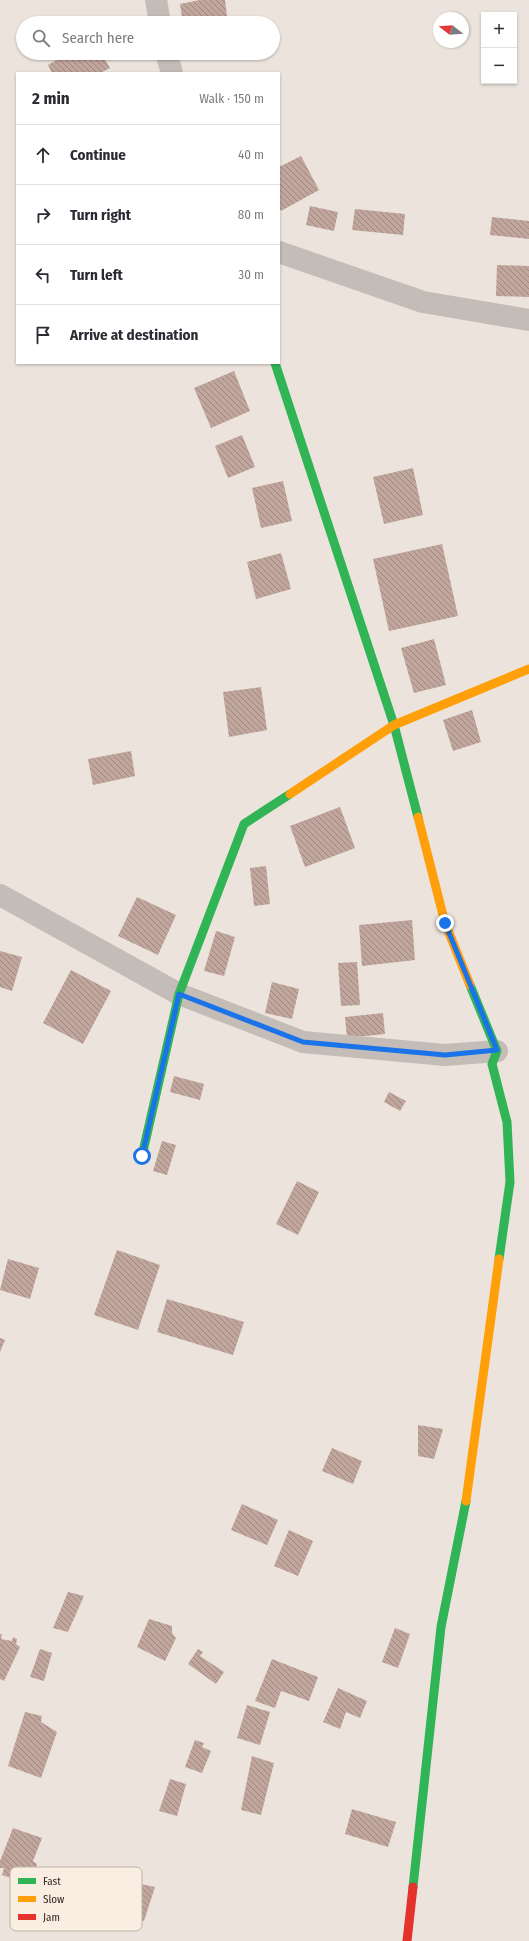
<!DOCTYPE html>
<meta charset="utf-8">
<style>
body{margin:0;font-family:"Fira Sans Condensed",sans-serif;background:#f7f7f7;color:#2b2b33}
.controls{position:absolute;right:12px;top:12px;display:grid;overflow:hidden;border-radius:0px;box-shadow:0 1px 3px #0004}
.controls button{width:36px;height:36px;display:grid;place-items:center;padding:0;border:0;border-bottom:1px solid #e1e1e2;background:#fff;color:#2b2b33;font:20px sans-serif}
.compass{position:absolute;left:433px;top:12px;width:36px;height:36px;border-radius:50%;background:#fff;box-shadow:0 1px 3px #0004;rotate:287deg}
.stop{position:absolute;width:12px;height:12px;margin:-9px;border:3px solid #1a73e8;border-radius:50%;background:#fff}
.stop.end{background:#1a73e8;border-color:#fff;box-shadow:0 1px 4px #0008}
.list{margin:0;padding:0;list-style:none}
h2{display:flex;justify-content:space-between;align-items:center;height:52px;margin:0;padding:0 16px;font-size:17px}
h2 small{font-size:13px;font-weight:400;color:#7c7c81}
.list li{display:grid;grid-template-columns:26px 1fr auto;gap:12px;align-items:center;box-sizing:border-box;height:60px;padding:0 16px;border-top:1px solid #e1e1e2}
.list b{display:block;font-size:15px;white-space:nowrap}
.list em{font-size:13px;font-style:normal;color:#7c7c81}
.icon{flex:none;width:22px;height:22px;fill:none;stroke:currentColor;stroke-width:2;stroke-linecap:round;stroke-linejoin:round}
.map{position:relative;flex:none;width:529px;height:1941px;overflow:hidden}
.search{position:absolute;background:#fff;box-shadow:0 1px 3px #0004;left:16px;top:16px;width:264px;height:44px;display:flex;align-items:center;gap:10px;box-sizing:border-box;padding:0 14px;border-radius:22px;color:#7c7c81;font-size:15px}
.panel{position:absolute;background:#fff;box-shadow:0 1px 3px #0004;left:16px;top:72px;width:264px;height:292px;border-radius:0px}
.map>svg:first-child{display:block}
.building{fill:url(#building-back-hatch)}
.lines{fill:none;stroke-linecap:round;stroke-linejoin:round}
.street{stroke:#c4bcb6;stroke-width:22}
.fast{stroke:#30b455;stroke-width:9}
.slow{stroke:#ff9f0a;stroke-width:9}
.jam{stroke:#e5322d;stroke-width:9}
.route{stroke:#1a73e8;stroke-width:5}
.key{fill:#faeee2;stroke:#bfb3a9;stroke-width:1}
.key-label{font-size:11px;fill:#342925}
</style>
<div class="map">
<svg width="529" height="1941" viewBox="0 0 529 1941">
<defs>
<pattern id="building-back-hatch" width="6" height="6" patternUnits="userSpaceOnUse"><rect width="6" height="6" fill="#c1a69d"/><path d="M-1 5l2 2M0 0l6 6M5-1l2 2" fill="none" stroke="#9e8780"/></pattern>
</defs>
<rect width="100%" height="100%" fill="#ece4dc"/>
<g class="building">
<polygon points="200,0 225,0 227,16 183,23 180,4"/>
<polygon points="69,53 101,53 110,68 100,73 52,73 48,65"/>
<polygon points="301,156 319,190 281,211 279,206 279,167"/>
<polygon points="310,206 338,212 334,231 306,225"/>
<polygon points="355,209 405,214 403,235 352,230"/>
<polygon points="492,217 529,221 529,239 490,235"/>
<polygon points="497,265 529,266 529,297 496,296"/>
<polygon points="234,371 250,411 211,428 194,388"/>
<polygon points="242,435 255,467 228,478 215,446"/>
<polygon points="413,468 423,515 384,524 373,477"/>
<polygon points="283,481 292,521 261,528 252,488"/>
<polygon points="442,544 458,616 389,631 373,559"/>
<polygon points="281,553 291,589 256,599 247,562"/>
<polygon points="434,639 446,685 414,693 401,648"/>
<polygon points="261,687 267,730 229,737 223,692"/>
<polygon points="472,710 481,742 453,751 443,720"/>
<polygon points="131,751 135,776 93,785 88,759"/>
<polygon points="340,807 355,848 305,867 290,826"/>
<polygon points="266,866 270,904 254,906 250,868"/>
<polygon points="137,897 176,915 158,955 118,936"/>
<polygon points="412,920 415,960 362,966 359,925"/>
<polygon points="216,931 235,937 224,976 204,971"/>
<polygon points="0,951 22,957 12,991 0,987"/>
<polygon points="357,962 360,1005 341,1006 338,963"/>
<polygon points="71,970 111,991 83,1044 43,1023"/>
<polygon points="272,982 299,989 292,1019 265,1013"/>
<polygon points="383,1013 385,1034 347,1038 345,1017"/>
<polygon points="174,1076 204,1084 200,1100 170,1092"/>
<polygon points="389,1092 406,1101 400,1111 384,1102"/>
<polygon points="162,1141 176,1145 167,1175 153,1171"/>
<polygon points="297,1181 319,1192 298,1235 276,1224"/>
<polygon points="117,1250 160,1265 138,1330 94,1315"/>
<polygon points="8,1259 39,1268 30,1299 0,1290"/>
<polygon points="167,1299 244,1322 233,1355 157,1332"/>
<polygon points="0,1338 5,1340 0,1352"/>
<polygon points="418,1425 443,1429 434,1459 418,1456"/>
<polygon points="332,1448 362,1461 353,1484 322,1471"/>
<polygon points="242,1504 278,1520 267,1545 231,1530"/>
<polygon points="289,1530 313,1541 298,1576 274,1566"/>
<polygon points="68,1592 84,1596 68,1632 53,1628"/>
<polygon points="149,1619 172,1626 172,1633 176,1638 165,1661 137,1647"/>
<polygon points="395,1628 410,1634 398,1668 382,1662"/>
<polygon points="0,1634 2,1634 1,1639 12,1641 13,1637 17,1639 16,1644 20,1647 4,1681 0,1679"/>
<polygon points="40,1649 52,1653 44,1681 30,1677"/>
<polygon points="198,1649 203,1652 200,1656 224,1672 216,1684 188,1664"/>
<polygon points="272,1659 318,1677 309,1701 281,1691 275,1708 255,1701"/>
<polygon points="338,1688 367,1701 360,1718 346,1712 340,1729 323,1722"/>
<polygon points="247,1705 270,1712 260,1745 237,1738"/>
<polygon points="25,1712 42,1716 41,1722 57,1732 41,1778 8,1766"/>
<polygon points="195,1740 204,1743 202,1747 211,1751 202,1773 185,1767"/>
<polygon points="252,1756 274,1763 261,1815 241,1810"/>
<polygon points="170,1779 186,1784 177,1816 159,1811"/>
<polygon points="352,1809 396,1822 388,1847 345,1834"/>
<polygon points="13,1828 42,1838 33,1861 37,1864 31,1885 2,1875 4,1868 0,1868 0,1861"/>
<polygon points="136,1883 155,1887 144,1921 134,1921 134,1914 126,1913"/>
</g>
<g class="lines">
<g class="street">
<polyline points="156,0 160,23"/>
<polyline points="166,53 172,73"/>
<polyline points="279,252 423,302 529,320"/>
<polyline points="0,895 179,994 303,1042 445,1055 497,1051"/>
</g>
<g class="fast">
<polyline points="275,363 394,725 418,817"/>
<polyline points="470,985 497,1051 492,1064 507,1122 510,1182 499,1259"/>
<polyline points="142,1156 179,994 244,824 290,794"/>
<polyline points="413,1887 441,1627 466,1501"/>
</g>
<g class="slow">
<polyline points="290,794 394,725 529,669"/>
<polyline points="418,817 445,923 470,985"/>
<polyline points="466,1501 499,1259"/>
</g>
<polyline class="jam" points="407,1941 413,1887"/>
</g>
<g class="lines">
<polyline class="route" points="142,1156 179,994 303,1042 445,1055 497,1050 445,923"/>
</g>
<rect x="10" y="1867" width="132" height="64" rx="6" class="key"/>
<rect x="18" y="1878" width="18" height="6" fill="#30b455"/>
<rect x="18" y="1896" width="18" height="6" fill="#ff9f0a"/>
<rect x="18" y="1914" width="18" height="6" fill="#e5322d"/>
<g class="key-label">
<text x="43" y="1885">Fast</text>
<text x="43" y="1903">Slow</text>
<text x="43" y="1921">Jam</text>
</g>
</svg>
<div class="controls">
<button>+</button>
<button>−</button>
</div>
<svg class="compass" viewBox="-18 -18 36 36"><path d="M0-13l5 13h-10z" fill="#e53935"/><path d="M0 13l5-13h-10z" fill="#7c7c81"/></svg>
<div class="stop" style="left:142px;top:1156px"></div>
<div class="stop end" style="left:445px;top:923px"></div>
<div class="search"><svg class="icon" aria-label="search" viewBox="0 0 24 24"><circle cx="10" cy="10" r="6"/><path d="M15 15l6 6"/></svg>Search here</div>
<section class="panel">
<h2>2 min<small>Walk · 150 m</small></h2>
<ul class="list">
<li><svg class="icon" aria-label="ahead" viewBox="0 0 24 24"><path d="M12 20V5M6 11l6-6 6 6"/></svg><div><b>Continue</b></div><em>40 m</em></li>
<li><svg class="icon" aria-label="right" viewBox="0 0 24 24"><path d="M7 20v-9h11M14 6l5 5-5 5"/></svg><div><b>Turn right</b></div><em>80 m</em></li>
<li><svg class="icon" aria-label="left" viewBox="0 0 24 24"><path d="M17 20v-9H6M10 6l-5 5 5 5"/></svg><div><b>Turn left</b></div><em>30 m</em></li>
<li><svg class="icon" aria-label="arrive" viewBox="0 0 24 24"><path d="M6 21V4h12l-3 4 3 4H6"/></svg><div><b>Arrive at destination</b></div></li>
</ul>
</section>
</div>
